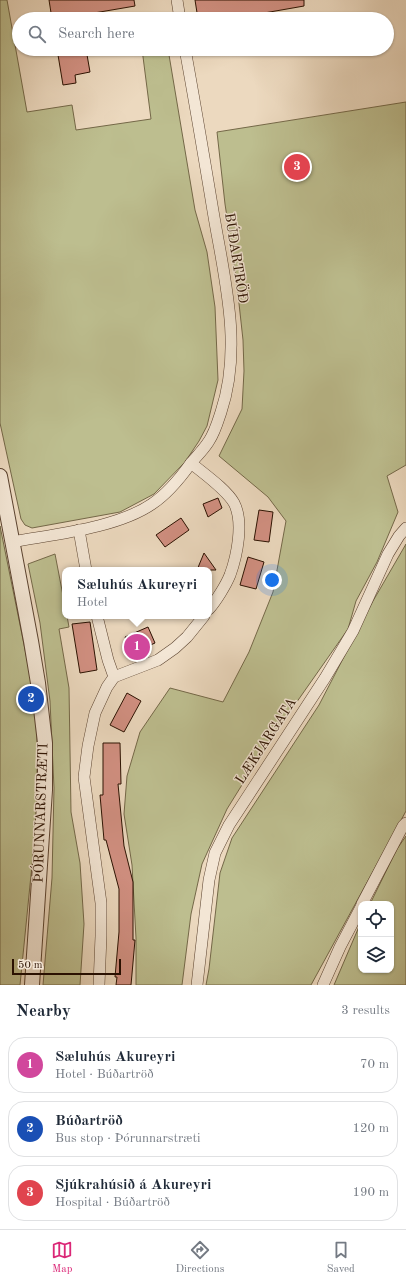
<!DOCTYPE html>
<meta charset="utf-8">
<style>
body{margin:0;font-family:"Old Standard TT",serif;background:#f2f2f3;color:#1f2937}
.controls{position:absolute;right:12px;bottom:12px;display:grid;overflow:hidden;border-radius:8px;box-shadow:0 1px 3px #0004}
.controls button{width:36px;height:36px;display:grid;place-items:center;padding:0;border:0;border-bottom:1px solid #e0e1e3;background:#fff;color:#1f2937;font:20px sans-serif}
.scale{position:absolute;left:12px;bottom:10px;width:109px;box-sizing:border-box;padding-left:4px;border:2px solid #2b1101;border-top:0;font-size:11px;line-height:14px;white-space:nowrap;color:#2b1101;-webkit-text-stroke:3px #f3e6d5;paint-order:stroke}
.you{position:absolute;left:272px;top:580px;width:14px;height:14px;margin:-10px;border:3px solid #fff;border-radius:50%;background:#1a73e8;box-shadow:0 0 0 6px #1a73e833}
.badge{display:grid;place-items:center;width:26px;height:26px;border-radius:50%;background:#db2777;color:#fff;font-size:13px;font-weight:700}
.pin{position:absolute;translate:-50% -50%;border:2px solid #fff;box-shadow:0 1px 4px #0006}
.popup{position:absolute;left:62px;top:567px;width:150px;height:52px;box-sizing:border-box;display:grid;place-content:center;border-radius:8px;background:#fff;filter:drop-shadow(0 1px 3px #0005);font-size:13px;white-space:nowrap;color:#747a83}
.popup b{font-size:15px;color:#1f2937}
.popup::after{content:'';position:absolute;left:50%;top:100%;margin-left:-8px;border:8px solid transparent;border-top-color:#fff}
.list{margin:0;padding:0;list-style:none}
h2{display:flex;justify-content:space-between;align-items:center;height:52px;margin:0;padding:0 16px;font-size:17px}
h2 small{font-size:13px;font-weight:400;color:#747a83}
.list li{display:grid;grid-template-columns:26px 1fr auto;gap:12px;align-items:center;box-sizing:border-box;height:56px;margin:0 8px 8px;padding:0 8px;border:1px solid #e0e1e3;border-radius:16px}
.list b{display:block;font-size:15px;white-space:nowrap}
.list p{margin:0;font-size:13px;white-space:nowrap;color:#747a83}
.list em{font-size:13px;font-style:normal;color:#747a83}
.icon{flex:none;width:22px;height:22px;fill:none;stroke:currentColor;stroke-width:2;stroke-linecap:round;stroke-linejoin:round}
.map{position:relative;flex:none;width:406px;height:985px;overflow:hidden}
.search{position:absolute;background:#fff;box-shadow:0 1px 3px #0004;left:12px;right:12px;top:12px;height:44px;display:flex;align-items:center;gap:10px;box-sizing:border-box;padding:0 14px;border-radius:22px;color:#747a83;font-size:15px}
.sheet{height:244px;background:#fff}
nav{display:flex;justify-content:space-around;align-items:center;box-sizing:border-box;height:56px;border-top:1px solid #e0e1e3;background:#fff;font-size:11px;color:#747a83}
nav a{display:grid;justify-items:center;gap:2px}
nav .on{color:#db2777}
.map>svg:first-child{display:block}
.green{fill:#bdbe8f;stroke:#746848}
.building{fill:#d29082;stroke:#2b1101}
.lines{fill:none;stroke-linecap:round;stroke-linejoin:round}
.minor-casing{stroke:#5b4330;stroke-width:12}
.tertiary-casing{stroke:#5b4330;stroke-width:16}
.minor{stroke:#f3e6d5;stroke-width:11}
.tertiary{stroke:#f3e6d5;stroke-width:14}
.labels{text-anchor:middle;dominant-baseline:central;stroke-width:3;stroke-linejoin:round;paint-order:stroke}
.street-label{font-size:14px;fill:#2b1101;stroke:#f3e6d5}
</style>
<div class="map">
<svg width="406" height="985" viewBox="0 0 406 985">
<rect width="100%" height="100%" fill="#ecd9bf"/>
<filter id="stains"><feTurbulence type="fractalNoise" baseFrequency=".005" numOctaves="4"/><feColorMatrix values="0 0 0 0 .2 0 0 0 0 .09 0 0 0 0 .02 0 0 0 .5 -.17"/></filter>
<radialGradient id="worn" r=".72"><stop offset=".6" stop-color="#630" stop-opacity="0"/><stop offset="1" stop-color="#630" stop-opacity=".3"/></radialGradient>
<g class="green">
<polygon points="0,0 7,0 27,112 72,105 76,130 151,119 142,49 168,49 195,210 207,252 215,307 218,380 207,426 199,441 185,462 154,494 120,512 32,528 25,525 21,519 0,423"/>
<polygon points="406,102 406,465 387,476 398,512 377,562 356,601 348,629 268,743 227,809 202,864 191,914 182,985 136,985 136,938 132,865 124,814 127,776 140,732 170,688 223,702 249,652 273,592 286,521 268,497 219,456 242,409 244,371 243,340 236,276 225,204 217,132"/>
<polygon points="0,526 32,684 37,736 37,815 20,985 0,985"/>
<polygon points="406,544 406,811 311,985 206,985 209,969 220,873 232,838 319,705 373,601"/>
<polygon points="55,554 65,606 65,616 67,616 69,627 59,629 69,688 71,812 80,863 84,924 80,985 43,985 52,878 54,788 50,701 40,623 28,564"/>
<polygon points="406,836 406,985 334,985 361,922 361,970 391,970 391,904 370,904 397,849"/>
</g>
<g class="building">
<polygon points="49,0 134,0 135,6 94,13 95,19 52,19"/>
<polygon points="195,0 304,0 304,6 230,19 198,19"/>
<polygon points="57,49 86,49 90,72 75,75 76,83 63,85"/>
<polygon points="218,498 222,508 208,517 203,504"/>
<polygon points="259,510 273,512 269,542 254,540"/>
<polygon points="181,518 189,530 165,547 156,535"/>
<polygon points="204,553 216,570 197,570"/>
<polygon points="248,557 264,562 256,589 240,585"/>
<polygon points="90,622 97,670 80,673 72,624"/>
<polygon points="148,627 155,643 132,653 125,637"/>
<polygon points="127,693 141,701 124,732 110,725"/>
<polygon points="103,743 120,743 121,784 118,784 124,846 133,882 133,940 135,940 131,985 116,985 117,977 115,977 119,932 119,889 106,840 104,840 100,795 103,795"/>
</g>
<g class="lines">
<defs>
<g id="minor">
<polyline points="177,0 180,19"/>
<path d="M191,463c13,11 35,26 43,40 10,19 3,53 -4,72 -4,10 -14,26 -21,34"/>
<polyline points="79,530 86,570"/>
<path d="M12,542c43,-8 105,-14 140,-38 15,-10 29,-27 39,-41 6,-7 13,-14 18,-22 6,-9 9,-20 12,-29 22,-66 3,-135 -8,-201 -9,-54 -18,-108 -28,-162"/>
<polyline points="97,616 108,660 114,677"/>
<polyline points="362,904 403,826 406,823"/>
<polyline points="99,985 101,936 101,903 84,777 88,746 95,713 107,687 114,677 158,660 175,648 187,637 204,616"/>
<polyline points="197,985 209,880 215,853 229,825 325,678 353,631 388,554 399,536 406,528"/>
<polyline points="323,985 340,947 361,907"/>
</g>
<polyline id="tertiary" points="0,476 31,641 38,683 45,743 45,790 32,985"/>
</defs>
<use href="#minor" class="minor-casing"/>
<use href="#tertiary" class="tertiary-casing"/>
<use href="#minor" class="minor"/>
<use href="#tertiary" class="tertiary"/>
</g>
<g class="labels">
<g class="street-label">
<text transform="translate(236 258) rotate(81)">BÚÐARTRÖÐ</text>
<text transform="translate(266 741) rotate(-57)">LÆKJARGATA</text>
<text transform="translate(41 813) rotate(-88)">ÞÓRUNNARSTRÆTI</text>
</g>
</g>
<rect width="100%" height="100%" filter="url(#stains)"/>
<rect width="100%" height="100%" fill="url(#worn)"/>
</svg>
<div class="controls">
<button><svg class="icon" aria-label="locate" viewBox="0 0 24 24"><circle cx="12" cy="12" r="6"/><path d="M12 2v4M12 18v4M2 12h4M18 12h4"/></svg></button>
<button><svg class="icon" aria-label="layers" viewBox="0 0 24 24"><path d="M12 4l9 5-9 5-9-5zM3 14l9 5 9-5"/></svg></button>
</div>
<div class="scale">50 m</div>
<div class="you"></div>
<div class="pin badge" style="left:137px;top:647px;background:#d1479c">1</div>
<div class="popup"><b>Sæluhús Akureyri</b>Hotel</div>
<div class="pin badge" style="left:31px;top:699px;background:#1a4fb4">2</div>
<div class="pin badge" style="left:297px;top:167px;background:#e0444e">3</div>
<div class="search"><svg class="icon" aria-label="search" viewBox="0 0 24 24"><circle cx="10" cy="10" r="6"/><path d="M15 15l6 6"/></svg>Search here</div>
</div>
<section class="sheet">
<h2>Nearby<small>3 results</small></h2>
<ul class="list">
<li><span class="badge" style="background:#d1479c">1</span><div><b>Sæluhús Akureyri</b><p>Hotel · Búðartröð</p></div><em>70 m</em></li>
<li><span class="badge" style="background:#1a4fb4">2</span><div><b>Búðartröð</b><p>Bus stop · Þórunnarstræti</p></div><em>120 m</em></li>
<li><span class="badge" style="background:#e0444e">3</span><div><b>Sjúkrahúsið á Akureyri</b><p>Hospital · Búðartröð</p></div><em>190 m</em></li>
</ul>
</section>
<nav>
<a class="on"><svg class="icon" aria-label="map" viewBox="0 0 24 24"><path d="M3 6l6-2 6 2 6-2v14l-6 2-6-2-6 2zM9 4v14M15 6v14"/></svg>Map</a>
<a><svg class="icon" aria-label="directions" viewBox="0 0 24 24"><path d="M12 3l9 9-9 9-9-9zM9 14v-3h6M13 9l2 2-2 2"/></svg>Directions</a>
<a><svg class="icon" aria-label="saved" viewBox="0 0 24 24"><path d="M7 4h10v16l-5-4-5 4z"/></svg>Saved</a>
</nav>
